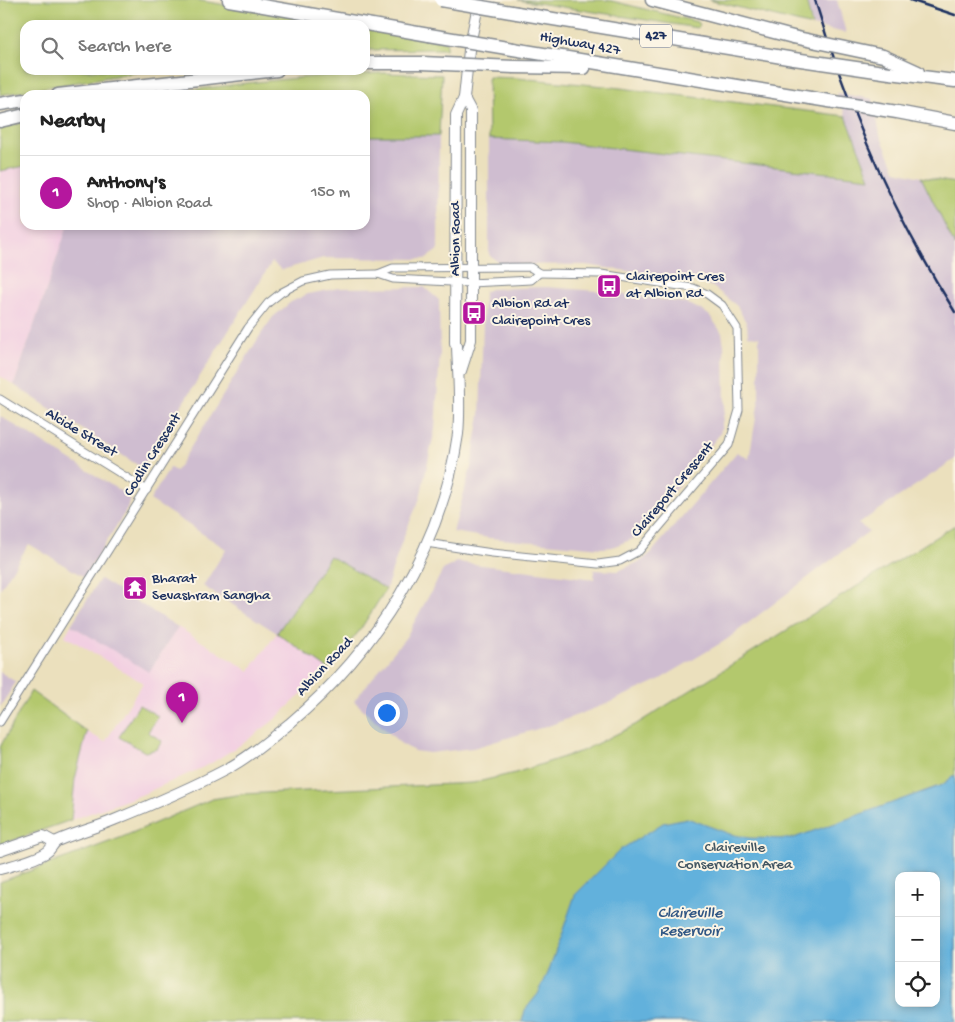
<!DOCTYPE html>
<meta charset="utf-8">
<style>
body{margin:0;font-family:"Gochi Hand",sans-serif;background:#f6f6f6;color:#222}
.controls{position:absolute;right:15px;bottom:15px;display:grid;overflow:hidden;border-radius:10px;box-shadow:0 2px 8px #0003}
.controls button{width:45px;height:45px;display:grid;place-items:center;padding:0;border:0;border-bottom:1px solid #e0e0e0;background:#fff;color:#222;font:25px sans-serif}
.you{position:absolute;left:386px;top:712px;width:18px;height:18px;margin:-12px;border:4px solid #fff;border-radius:50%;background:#1a73e8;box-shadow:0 0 0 8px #1a73e833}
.badge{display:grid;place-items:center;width:32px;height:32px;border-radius:50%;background:#b5179e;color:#fff;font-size:16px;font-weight:700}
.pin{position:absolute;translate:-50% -41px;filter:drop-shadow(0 1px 2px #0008)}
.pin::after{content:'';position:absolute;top:26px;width:18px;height:15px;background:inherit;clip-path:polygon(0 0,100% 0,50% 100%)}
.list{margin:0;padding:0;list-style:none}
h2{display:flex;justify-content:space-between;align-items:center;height:65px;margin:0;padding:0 20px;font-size:21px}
h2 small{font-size:16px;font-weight:400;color:#767676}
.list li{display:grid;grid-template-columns:32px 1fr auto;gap:15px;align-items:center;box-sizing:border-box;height:75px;padding:0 20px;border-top:1px solid #e0e0e0}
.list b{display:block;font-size:19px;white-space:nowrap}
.list p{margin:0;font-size:16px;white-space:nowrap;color:#767676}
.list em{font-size:16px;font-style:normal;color:#767676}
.icon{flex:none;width:28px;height:28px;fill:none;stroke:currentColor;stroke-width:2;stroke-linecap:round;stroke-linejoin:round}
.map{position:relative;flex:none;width:955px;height:1022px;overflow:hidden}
.search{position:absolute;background:#fff;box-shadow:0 2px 8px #0003;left:20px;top:20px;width:350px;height:55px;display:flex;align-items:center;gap:12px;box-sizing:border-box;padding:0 18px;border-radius:15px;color:#767676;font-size:19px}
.panel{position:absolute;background:#fff;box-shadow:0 2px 8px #0003;left:20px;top:90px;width:350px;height:140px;border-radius:15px}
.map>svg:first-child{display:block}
.built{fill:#f2cfe2}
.industrial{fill:#cfbdd0}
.green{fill:#b3c86d;stroke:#677c66;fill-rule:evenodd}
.water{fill:#62b1dc;stroke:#3e709d;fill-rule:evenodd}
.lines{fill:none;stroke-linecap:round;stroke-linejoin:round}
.street-casing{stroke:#83888e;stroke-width:9}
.secondary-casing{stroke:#83888e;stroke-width:12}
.highway-casing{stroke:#83888e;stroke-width:15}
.street{stroke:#fff;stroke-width:7}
.secondary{stroke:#fff;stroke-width:10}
.highway{stroke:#fff;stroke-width:12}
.rail{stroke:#1b2f5e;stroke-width:2.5}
.highway-bridge-casing{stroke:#83888e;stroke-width:15;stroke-linecap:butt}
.highway-bridge{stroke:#fff;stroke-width:12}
.labels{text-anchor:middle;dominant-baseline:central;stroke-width:4;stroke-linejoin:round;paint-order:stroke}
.shield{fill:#fcf5e5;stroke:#5e6a86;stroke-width:1}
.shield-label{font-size:14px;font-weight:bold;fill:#1b2f5e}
.street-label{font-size:15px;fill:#1b2f5e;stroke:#fcf5e5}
.poi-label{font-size:15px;fill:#1b2f5e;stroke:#fcf5e5;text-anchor:start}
.park-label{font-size:15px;fill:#415562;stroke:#fcf5e5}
.water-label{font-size:16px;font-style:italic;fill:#305684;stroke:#fcf5e5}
</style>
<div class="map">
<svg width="955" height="1022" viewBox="0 0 955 1022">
<rect width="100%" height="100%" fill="#fcf5e5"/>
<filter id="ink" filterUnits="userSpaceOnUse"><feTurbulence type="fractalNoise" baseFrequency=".02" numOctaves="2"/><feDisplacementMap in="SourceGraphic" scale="10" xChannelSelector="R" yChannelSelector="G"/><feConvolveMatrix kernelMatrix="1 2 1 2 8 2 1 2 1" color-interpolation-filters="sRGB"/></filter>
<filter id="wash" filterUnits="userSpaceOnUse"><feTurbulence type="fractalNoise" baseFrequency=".0096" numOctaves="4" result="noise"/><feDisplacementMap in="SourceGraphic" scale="20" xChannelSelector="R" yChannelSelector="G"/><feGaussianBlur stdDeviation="1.12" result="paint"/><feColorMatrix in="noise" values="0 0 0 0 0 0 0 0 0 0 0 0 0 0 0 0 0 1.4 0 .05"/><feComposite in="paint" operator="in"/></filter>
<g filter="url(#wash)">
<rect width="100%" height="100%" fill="#ebe0bd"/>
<g class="built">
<polygon points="25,166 25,225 68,225 14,385 0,376 0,171"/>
<polygon points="71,625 149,671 178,627 249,671 277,633 328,669 273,721 245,742 210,764 141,795 71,820 75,779 87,732 105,742 143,683 65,636"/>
</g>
<g class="industrial">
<polygon points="806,0 837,0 846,33 812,26"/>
<polygon points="837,93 873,99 880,135 896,171 921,177 955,246 955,459 858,524 869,531 726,640 657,681 606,704 551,725 473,748 430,753 414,751 400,743 354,701 406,637 443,570 457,562 594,579 594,570 618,571 641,561 651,553 737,452 749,459 759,400 759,337 748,336 747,324 737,306 713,287 690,280 586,265 501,264 489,255 489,139 562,142 870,177"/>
<polygon points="365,136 439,136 438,250 425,259 323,258 282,270 272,262 142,468 14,385 68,225 365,225"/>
<polygon points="424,287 439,300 440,354 435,429 420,498 403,538 386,589 330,556 277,633 203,586 226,549 150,500 170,468 176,471 261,334 273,317 291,302 308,294 339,288"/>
<polygon points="546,287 598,291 685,303 702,310 710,316 722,333 724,345 725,407 720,434 642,530 633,539 612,547 602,548 489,538 453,532 471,467 480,415 484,292 490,289"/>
<polygon points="0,416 130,497 127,509 84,577 29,544 0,589"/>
<polygon points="100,579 178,627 149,672 71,625"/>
<polygon points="0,672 16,682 0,707"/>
</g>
<g class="green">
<polygon points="0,0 196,0 344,25 25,25 25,70 151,70 0,95"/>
<polygon points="518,0 608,0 698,22 700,25 697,28"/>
<polygon points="709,0 806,0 812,26"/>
<polygon points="365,28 447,42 446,49 365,50"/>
<path d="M384,73l58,2 -3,61h-74v-41h-209c76,-11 151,-20 228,-22z"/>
<polygon points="488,77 517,78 604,86 846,116 870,178 562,142 489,139"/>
<polygon points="25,122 25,166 0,171 0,128"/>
<polygon points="921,177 955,183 955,246"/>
<path d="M955,525v497h-955v-140l120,-44 92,-39 31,-5 230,-11 42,-10 67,-22 53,-26zM899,876h37v127h-37z"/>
<polygon points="330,556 386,589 360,630 328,669 277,633"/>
<polygon points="31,691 87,732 75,779 71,820 0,845 0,747"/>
<polygon points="139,705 158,716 148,732 162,741 157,749 145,752 119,737"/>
</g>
<path class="water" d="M955,775v247h-433l3,-12 13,-16 10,-21 27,-78 45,-45 43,-27 24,-5 43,16 19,4 42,1 151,-54zM899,876h37v127h-37z"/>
</g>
<g filter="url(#ink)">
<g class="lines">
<defs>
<g id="street">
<polyline points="378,274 393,268 530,267 539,273 601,274 693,288 707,294 722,305 737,328 739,410 729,445 639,551 620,561 598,564 492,553 426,543"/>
<polyline points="0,399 147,490"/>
<polyline points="0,722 248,328 268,303 282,292 303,281 330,275 378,274 393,279 470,283 531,280 539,273"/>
</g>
<g id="secondary">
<polyline points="461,371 471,340 471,111 464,98"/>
<polyline points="0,851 43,836 54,842"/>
<path d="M0,869c13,-4 36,-9 47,-17 4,-2 5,-8 10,-11 18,-8 38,-13 57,-21 37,-15 75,-31 111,-50 23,-12 44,-30 64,-46 87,-73 153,-176 169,-290 3,-29 0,-59 -1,-88l-2,-3 1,-228 8,-17 5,-48 10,-50"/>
</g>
<g id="highway">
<polyline points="229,0 429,35"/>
<polyline points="652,0 793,37"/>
<polyline points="517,13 794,59"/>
<polyline points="513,49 810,98"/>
<polyline points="883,56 918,72"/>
<polyline points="365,63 422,63"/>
<polyline points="514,67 584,68"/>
<polyline points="890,73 955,81"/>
<polyline points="58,95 277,70"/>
<polyline points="0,104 25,100"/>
<polyline points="897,112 955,123"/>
<polyline points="0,121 25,115"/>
</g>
</defs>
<use href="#street" class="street-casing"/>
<use href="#secondary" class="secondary-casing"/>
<use href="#highway" class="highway-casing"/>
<use href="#street" class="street"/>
<use href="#secondary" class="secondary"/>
<use href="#highway" class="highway"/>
<g class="rail">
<path d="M815,0c33,110 79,215 140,312"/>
<polyline points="910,0 955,15"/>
</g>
<defs>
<g id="highway-bridge">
<polyline points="441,0 517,13"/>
<polyline points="429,35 513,49"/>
<polyline points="793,37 883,56"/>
<polyline points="794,59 890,73"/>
<polyline points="422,63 514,67"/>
<polyline points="810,98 897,112"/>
</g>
</defs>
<use href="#highway-bridge" class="highway-bridge-casing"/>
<use href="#highway-bridge" class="highway-bridge"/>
</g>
</g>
<defs>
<symbol id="bus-square" viewBox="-11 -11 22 22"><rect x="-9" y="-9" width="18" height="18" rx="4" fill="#b5179e" stroke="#fcf5e5"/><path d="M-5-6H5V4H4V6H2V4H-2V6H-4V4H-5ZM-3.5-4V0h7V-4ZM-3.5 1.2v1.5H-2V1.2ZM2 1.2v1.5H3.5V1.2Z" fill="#fff"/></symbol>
<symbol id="temple-square" viewBox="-11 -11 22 22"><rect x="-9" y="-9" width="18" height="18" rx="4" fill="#b5179e" stroke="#fcf5e5"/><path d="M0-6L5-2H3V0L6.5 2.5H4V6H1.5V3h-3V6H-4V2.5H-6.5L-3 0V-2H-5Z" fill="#fff"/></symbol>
</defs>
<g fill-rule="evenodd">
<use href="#bus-square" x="595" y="272" width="28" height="28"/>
<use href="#bus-square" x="460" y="299" width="28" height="28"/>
<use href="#temple-square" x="121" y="574" width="28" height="28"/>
</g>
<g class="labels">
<rect class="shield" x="640" y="24.5" width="32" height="23" rx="4"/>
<g class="shield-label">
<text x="656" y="36">427</text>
</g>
<g class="street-label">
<text transform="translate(580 44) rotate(10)">Highway 427</text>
<text transform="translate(456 239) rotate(-90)">Albion Road</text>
<text transform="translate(81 433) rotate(31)">Alcide Street</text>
<text transform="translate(153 455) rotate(-58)">Codlin Crescent</text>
<text transform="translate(673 490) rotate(-50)">Claireport Crescent</text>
<text transform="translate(325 667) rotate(-47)">Albion Road</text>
</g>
<g class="poi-label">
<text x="626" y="277">Clairepoint Cres<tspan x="626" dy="17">at Albion Rd</tspan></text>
<text x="492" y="304">Albion Rd at<tspan x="492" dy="17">Clairepoint Cres</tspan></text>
<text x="152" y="579">Bharat<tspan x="152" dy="17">Sevashram Sangha</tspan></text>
</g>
<g class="park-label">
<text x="735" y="848">Claireville<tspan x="735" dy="17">Conservation Area</tspan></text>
</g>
<g class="water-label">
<text x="690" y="914">Claireville<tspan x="690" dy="18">Reservoir</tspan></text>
</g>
</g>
</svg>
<div class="controls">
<button>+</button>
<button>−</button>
<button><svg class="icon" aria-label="locate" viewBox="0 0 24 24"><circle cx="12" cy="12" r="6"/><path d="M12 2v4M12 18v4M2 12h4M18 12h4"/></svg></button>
</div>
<div class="you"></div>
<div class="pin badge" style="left:182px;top:723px">1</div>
<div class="search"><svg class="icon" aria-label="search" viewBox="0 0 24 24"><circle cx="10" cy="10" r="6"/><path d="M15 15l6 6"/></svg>Search here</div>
<section class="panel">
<h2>Nearby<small></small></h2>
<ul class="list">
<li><span class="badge">1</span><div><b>Anthony's</b><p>Shop · Albion Road</p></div><em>150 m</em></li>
</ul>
</section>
</div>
